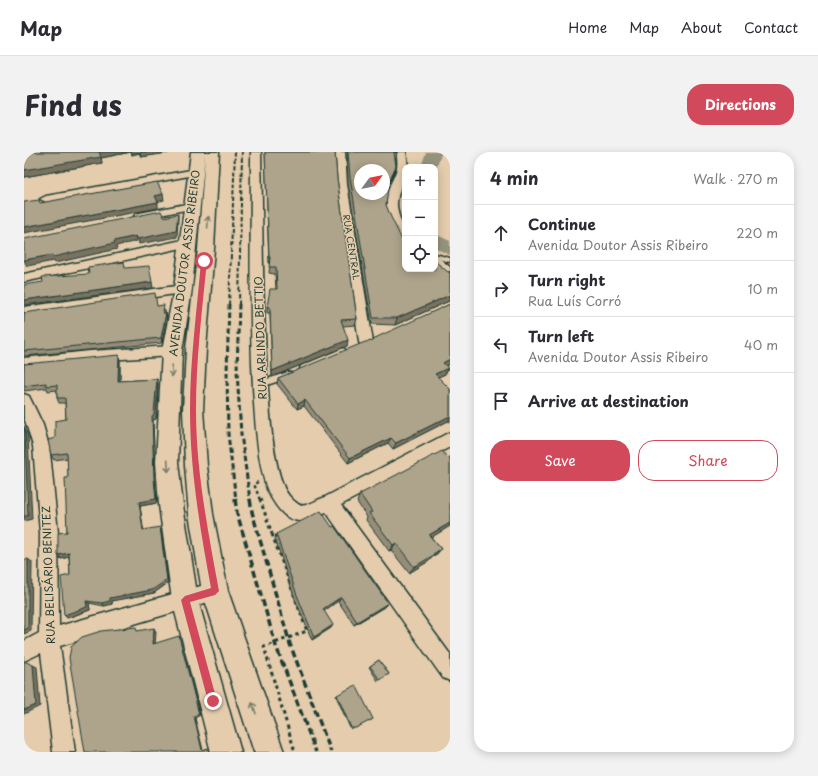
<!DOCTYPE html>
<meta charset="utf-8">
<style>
body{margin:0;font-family:"Playpen Sans",sans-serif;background:#f2f2f3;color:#2b2b33}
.controls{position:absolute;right:12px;top:12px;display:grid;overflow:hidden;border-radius:8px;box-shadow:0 2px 10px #0003}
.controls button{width:36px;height:36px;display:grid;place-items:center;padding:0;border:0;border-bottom:1px solid #e1e1e2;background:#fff;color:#2b2b33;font:20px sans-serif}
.compass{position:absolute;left:330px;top:12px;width:36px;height:36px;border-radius:50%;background:#fff;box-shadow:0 2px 10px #0003;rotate:57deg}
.stop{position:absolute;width:12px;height:12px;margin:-9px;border:3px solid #d1495b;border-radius:50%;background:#fff}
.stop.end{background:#d1495b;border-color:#fff;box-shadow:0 1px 4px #0008}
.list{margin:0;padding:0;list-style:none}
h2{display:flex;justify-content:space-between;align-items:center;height:52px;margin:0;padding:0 16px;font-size:17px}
h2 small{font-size:13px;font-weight:400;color:#7c7c81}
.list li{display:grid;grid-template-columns:26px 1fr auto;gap:12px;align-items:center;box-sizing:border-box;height:56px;padding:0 16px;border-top:1px solid #e1e1e2}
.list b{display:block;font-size:15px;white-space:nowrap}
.list p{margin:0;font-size:13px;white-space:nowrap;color:#7c7c81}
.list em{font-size:13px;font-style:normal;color:#7c7c81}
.actions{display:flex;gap:8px;padding:12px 16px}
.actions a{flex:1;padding:9px 0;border:1px solid #d1495b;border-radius:16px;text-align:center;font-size:14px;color:#d1495b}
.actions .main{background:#d1495b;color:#fff}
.icon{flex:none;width:22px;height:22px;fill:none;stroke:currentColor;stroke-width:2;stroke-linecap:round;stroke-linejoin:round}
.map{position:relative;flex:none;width:426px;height:600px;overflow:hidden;border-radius:16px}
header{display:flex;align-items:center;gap:24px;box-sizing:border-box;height:56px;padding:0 20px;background:#fff;border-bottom:1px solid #e1e1e2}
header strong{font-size:19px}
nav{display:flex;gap:22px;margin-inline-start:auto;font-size:14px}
.intro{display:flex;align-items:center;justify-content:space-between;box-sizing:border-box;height:96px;padding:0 24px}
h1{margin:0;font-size:28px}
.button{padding:10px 18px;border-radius:16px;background:#d1495b;color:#fff;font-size:14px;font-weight:700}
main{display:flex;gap:24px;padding:0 24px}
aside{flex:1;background:#fff;border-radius:16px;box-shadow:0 2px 10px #0003}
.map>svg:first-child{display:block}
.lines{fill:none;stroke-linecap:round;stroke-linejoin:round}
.river{fill:#96937d;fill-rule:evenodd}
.lane-casing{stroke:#1f3d34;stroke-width:3}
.street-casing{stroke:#1f3d34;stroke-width:3}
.primary-casing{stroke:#1f3d34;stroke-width:3}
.path-far1{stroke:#1f3d34;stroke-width:2.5;stroke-dasharray:3 3;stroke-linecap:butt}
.path{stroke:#1f3d34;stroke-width:3;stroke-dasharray:3.5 3.5;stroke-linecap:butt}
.lane{fill:#e4ccad;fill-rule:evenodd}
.street{fill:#e4ccad;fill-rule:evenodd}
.primary{fill:#e4ccad;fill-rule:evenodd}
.rail-far2{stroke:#1f3d34;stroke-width:2;stroke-dasharray:4.5 2;stroke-linecap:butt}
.rail-far1{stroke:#1f3d34;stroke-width:3;stroke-dasharray:5.5 3;stroke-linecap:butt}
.rail{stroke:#1f3d34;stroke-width:3.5;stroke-dasharray:7 3.5;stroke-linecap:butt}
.path-bridge{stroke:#1f3d34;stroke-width:3;stroke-dasharray:3.5 3.5;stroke-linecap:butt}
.wall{fill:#968c78;stroke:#1f3d34}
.shaded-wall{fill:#7a7261;stroke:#1f3d34}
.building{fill:#aea38b;stroke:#1f3d34;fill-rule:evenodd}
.oneway{stroke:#787d6a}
.route{fill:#d1495b}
.labels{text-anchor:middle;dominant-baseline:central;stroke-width:3;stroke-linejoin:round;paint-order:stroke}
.far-street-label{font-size:9px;fill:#1f3d34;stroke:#e4ccad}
.street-label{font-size:11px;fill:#1f3d34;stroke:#e4ccad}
</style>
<header>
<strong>Map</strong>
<nav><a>Home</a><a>Map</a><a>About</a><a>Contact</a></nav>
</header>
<div class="intro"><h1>Find us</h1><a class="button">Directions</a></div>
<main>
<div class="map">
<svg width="426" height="600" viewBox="0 0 426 600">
<rect width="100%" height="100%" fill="#e4ccad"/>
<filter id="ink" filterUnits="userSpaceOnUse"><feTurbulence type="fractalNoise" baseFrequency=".025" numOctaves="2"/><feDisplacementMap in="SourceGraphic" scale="8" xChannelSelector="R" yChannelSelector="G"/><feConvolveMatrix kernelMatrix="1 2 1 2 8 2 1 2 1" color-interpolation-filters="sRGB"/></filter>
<g filter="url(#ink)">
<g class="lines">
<g class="river">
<polygon points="402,0 418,0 411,18 411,15 397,15"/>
<polygon points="411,82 426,89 426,103 411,96"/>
</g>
<defs>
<g id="lane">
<polygon points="411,102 426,106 426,110 411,106"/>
<polygon points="319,196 323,199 321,201 283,218 280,219 276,216 277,214"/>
<polygon points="264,220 267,221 268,223 267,225 237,235 233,232 234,230"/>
</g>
<g id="street">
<path d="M227,0h10c2,79 1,158 7,237 2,29 5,70 15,96 2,7 9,15 15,19 6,5 18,-4 25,-6l127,-66v15l-109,58 109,149v27l-7,-3 -117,-166c-13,6 -24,13 -37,6 -9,-5 -18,-19 -22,-29 -10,-29 -12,-70 -14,-101 -4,-79 -2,-157 -2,-236z"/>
<polygon points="311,0 321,0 323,32 349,190 347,194 342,195 337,194 335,190 313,32"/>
<path d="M372,0h10l2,15h-3c0,13 -7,23 -8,36 0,11 4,18 8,27 1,4 0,9 0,13l-4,-1c-12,-16 -19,-34 -12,-54 6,-15 11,-19 7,-36z"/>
<polygon points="172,17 177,20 176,22 22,50 16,47 22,44"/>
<polygon points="167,51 173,54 171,56 116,67 112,66 110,64 112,62 116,61"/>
<polygon points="163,87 167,88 169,91 167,94 0,130 0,122"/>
<polygon points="411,105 415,106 426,115 426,126 422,125 411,116"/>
<polygon points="159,133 164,134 165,137 164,140 0,165 0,155"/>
<polygon points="148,194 153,195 155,199 153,203 148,204 66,209 0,216 0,206 66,199"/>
<polygon points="0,242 5,244 19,273 25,294 27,310 34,381 35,474 191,430 198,432 200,439 198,446 191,448 36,494 51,600 29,600 17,501 0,509 0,489 15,481 16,381 9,294 0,265"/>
</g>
<polygon id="primary" points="167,0 195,0 190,97 182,197 179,258 183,314 189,362 204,439 260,600 230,600 178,439 165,362 161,314 159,258 162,197 174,97 181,2 168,137 158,199 154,310 159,353 174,448 217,600 187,600 148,448 135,353 132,310 138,199 150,137"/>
</defs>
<use href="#lane" class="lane-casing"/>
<use href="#street" class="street-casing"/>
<use href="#primary" class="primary-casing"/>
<polyline class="path-far1" points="234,330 230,332 236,348"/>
<polyline class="path" points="236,347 248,382"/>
<use href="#lane" class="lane"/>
<use href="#street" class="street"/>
<use href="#primary" class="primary"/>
<g class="rail-far2">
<polyline points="205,153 211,0"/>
<polyline points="215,153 218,0"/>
</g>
<g class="rail-far1">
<polyline points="205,152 203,220 204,282 212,348"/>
<polyline points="215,152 213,219 217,282 226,348"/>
</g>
<g class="rail">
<polyline points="211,347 213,361 252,494 292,600"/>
<polyline points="226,347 228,360 266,492 307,600"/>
</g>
<polyline class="path-bridge" points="248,382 283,479 240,495 271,600"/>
</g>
<g class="wall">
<polygon points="0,0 149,0 117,5 115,1 108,3 107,0 77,6 78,11 0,25"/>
<polygon points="241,0 311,0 313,26 333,167 331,173 319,174 323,194 248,225 246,161 243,161 243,155 252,137 251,122 245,121 246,112 245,112"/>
<polygon points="323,0 373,0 372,7 371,7 370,20 364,32 362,53 381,117 426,120 426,149 425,149 371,173 348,172 324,32"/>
<polygon points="426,152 426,212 422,214 424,216 421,222 414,225 426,237 426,270 424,269 369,297 364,291 324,311 280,254 273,257 253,232 254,226 349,189"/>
<polygon points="133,154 141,158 141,161 142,161 143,166 138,191 0,204 0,161"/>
<polygon points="96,209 96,229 133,227 134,232 132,267 129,268 131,330 133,351 116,354 119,378 137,378 144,431 130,441 88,449 88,452 80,454 65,451 66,458 43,466 40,463 46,423 45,405 37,407 34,403 43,380 44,326 44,306 30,308 27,303 31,286 42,267 41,251 35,251 33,246 33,238 24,239 23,236 0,239 0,212"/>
<polygon points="426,305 426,374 407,385 417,397 411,404 408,405 405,409 385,421 367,398 365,399 342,368 343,365 333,350 336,342"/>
<polygon points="308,375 364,451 360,455 330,473 314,449 300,459 307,476 288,488 271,447 251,387 252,382"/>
<polygon points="355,508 365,522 354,529 345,515"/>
<polygon points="313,543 349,567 330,576 326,576 312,544"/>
<polygon points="426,595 426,600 419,600"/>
</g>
<g class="shaded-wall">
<polygon points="75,0 107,0 77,6 78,11 0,25 0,18"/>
<polygon points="108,0 115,0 115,1 108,3"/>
<polygon points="116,0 149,0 117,5"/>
<polygon points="372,14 370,20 363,35 365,29"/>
<polygon points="139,42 140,48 132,50 131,44"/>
<polygon points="134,50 134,56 0,81 0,75"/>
<polygon points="154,62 154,68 153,85 115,92 114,87"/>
<polygon points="112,84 113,89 92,94 93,97 31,111 30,109 3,114 0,108 28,103"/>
<polygon points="128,130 129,136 0,153 0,148"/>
<polygon points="426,143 425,149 371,173 373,166"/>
<polygon points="142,161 143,166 138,191 137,186"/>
<polygon points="324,188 323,194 248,225 248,219"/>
<polygon points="95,203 96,209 96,234 94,229"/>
<polygon points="426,207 426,212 416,217 419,211"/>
<polygon points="424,216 421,222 408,228 411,222"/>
<polygon points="133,227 134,232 132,267 129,268 131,330 133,351 116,354 120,382 119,378 115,350"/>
<polygon points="281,248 280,254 273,257 274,252"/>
<polygon points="426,264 426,266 424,269 369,297 372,291"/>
<polygon points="0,274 4,284 8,367 0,369"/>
<polygon points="367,286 364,291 324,311 326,306"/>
<polygon points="426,371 426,374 400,390 405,383"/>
<polygon points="136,375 137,378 144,431 130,441 88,449 88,452 80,454 78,451 86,446"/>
<polygon points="372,391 367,398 365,399 369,393"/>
<polygon points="417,397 411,404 408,405 405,409 385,421 390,415"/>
<polygon points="45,401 47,404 37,407 34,403"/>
<polygon points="4,407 8,410 7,479 0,482"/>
<polygon points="317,445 314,449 297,461 299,457"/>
<polygon points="62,449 65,451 66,458 43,466 40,463"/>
<polygon points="364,451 360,455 330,473 333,470"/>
<polygon points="309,473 307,476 288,488 290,485"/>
<polygon points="130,476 132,480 131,495 129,492"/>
<polygon points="155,484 176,563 171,566 179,598 178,598 170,564"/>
<polygon points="9,513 13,515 16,554 0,562 0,558"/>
</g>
<g class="building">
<polygon points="0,0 75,0 77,5 0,18"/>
<polygon points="241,0 311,0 313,26 333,167 317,168 324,188 248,219 246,155 243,155 246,137 253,137 252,115 245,115 246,105 245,105"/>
<path d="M324,0h49v1l-3,-1 2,14 -7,15 -3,24 5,12 13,27h1v25h30v-7h1l12,10h2v23l-53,23h-24l-23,-141zM336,18h24v24h-24z"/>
<polygon points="133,30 139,42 131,44 134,50 0,75 0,50 15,48 16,51"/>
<polygon points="137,59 140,65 154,62 152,79 114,87 112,84 90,89 91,91 29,105 28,103 0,108 0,87"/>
<polygon points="100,110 101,116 125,114 128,130 0,148 0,133 19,130 18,125 65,122 64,115"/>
<polygon points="131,141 133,154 140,153 139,161 142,161 137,186 0,199 0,161"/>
<polygon points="426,152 426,207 419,211 424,216 411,222 426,237 426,264 372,291 367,286 326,306 281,248 274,252 254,226 341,190 349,189 353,185"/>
<polygon points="95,203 94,229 133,227 130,262 128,264 130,326 132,347 115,350 119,378 136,375 143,428 128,438 86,446 86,449 78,451 62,449 63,455 40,463 37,425 46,423 45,401 34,403 34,381 43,380 41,326 44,326 43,301 27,303 24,288 31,286 31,269 42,267 41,246 33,246 33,233 22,234 22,231 0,234 0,212"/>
<polygon points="0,276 1,279 4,364 0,364"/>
<polygon points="418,299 424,306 426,305 426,371 405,383 417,397 409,402 410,403 390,415 372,391 369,393 345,361 348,360 336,342"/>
<polygon points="297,359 308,375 310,374 364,451 333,470 317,445 299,457 309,473 290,485 273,443 252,382"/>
<polygon points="4,407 4,476 0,478 0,408"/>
<polygon points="112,475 113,479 130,476 129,492 155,484 175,562 170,564 178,598 184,596 185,600 61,600 45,506 47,495 58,485 77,479"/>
<polygon points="355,508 365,522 356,528 346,514"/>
<polygon points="0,509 9,513 12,553 0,558"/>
<polygon points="332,533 349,567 332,576 327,576 313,543"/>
</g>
<defs><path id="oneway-shaft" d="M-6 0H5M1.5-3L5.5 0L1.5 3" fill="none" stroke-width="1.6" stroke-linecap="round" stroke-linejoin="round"/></defs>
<g class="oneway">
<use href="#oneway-shaft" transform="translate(184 70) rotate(-86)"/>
<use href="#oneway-shaft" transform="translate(148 219) rotate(92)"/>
<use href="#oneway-shaft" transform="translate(144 314) rotate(87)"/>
<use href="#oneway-shaft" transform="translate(230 556) rotate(-109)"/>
</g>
</g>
<path class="route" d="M180,107l3,2c-5,49 -11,99 -11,149 0,61 12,121 23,181l-4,4 -25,7 27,99 -1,3 -3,2 -3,-2 -2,-3 -27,-101 4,-4 26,-8c-11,-59 -21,-118 -21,-178 0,-50 7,-100 11,-149z"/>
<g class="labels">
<g class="far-street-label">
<text transform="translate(328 95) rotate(81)">RUA CENTRAL</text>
</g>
<g class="street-label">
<text transform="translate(160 111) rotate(-83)">AVENIDA DOUTOR ASSIS RIBEIRO</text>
<text transform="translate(236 186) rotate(-92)">RUA ARLINDO BETTIO</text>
<text transform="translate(24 423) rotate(-92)">RUA BELISÁRIO BENITEZ</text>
</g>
</g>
</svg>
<div class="controls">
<button>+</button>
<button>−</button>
<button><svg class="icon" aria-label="locate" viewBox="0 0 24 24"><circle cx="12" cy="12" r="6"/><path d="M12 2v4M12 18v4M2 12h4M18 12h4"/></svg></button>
</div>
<svg class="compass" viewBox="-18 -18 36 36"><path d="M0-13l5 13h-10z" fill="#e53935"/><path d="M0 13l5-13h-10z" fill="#7c7c81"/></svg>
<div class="stop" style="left:180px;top:109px"></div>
<div class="stop end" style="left:189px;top:549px"></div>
</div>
<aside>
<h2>4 min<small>Walk · 270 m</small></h2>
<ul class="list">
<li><svg class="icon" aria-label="ahead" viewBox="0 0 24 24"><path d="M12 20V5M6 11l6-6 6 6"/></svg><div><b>Continue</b><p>Avenida Doutor Assis Ribeiro</p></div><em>220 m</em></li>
<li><svg class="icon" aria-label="right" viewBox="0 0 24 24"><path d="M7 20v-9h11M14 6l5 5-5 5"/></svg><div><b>Turn right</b><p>Rua Luís Corró</p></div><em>10 m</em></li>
<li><svg class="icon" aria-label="left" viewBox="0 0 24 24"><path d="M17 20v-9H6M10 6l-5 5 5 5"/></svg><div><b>Turn left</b><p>Avenida Doutor Assis Ribeiro</p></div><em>40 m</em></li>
<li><svg class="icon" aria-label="arrive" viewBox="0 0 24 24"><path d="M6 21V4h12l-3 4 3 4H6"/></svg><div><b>Arrive at destination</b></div></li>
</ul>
<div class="actions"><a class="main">Save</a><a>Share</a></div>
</aside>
</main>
